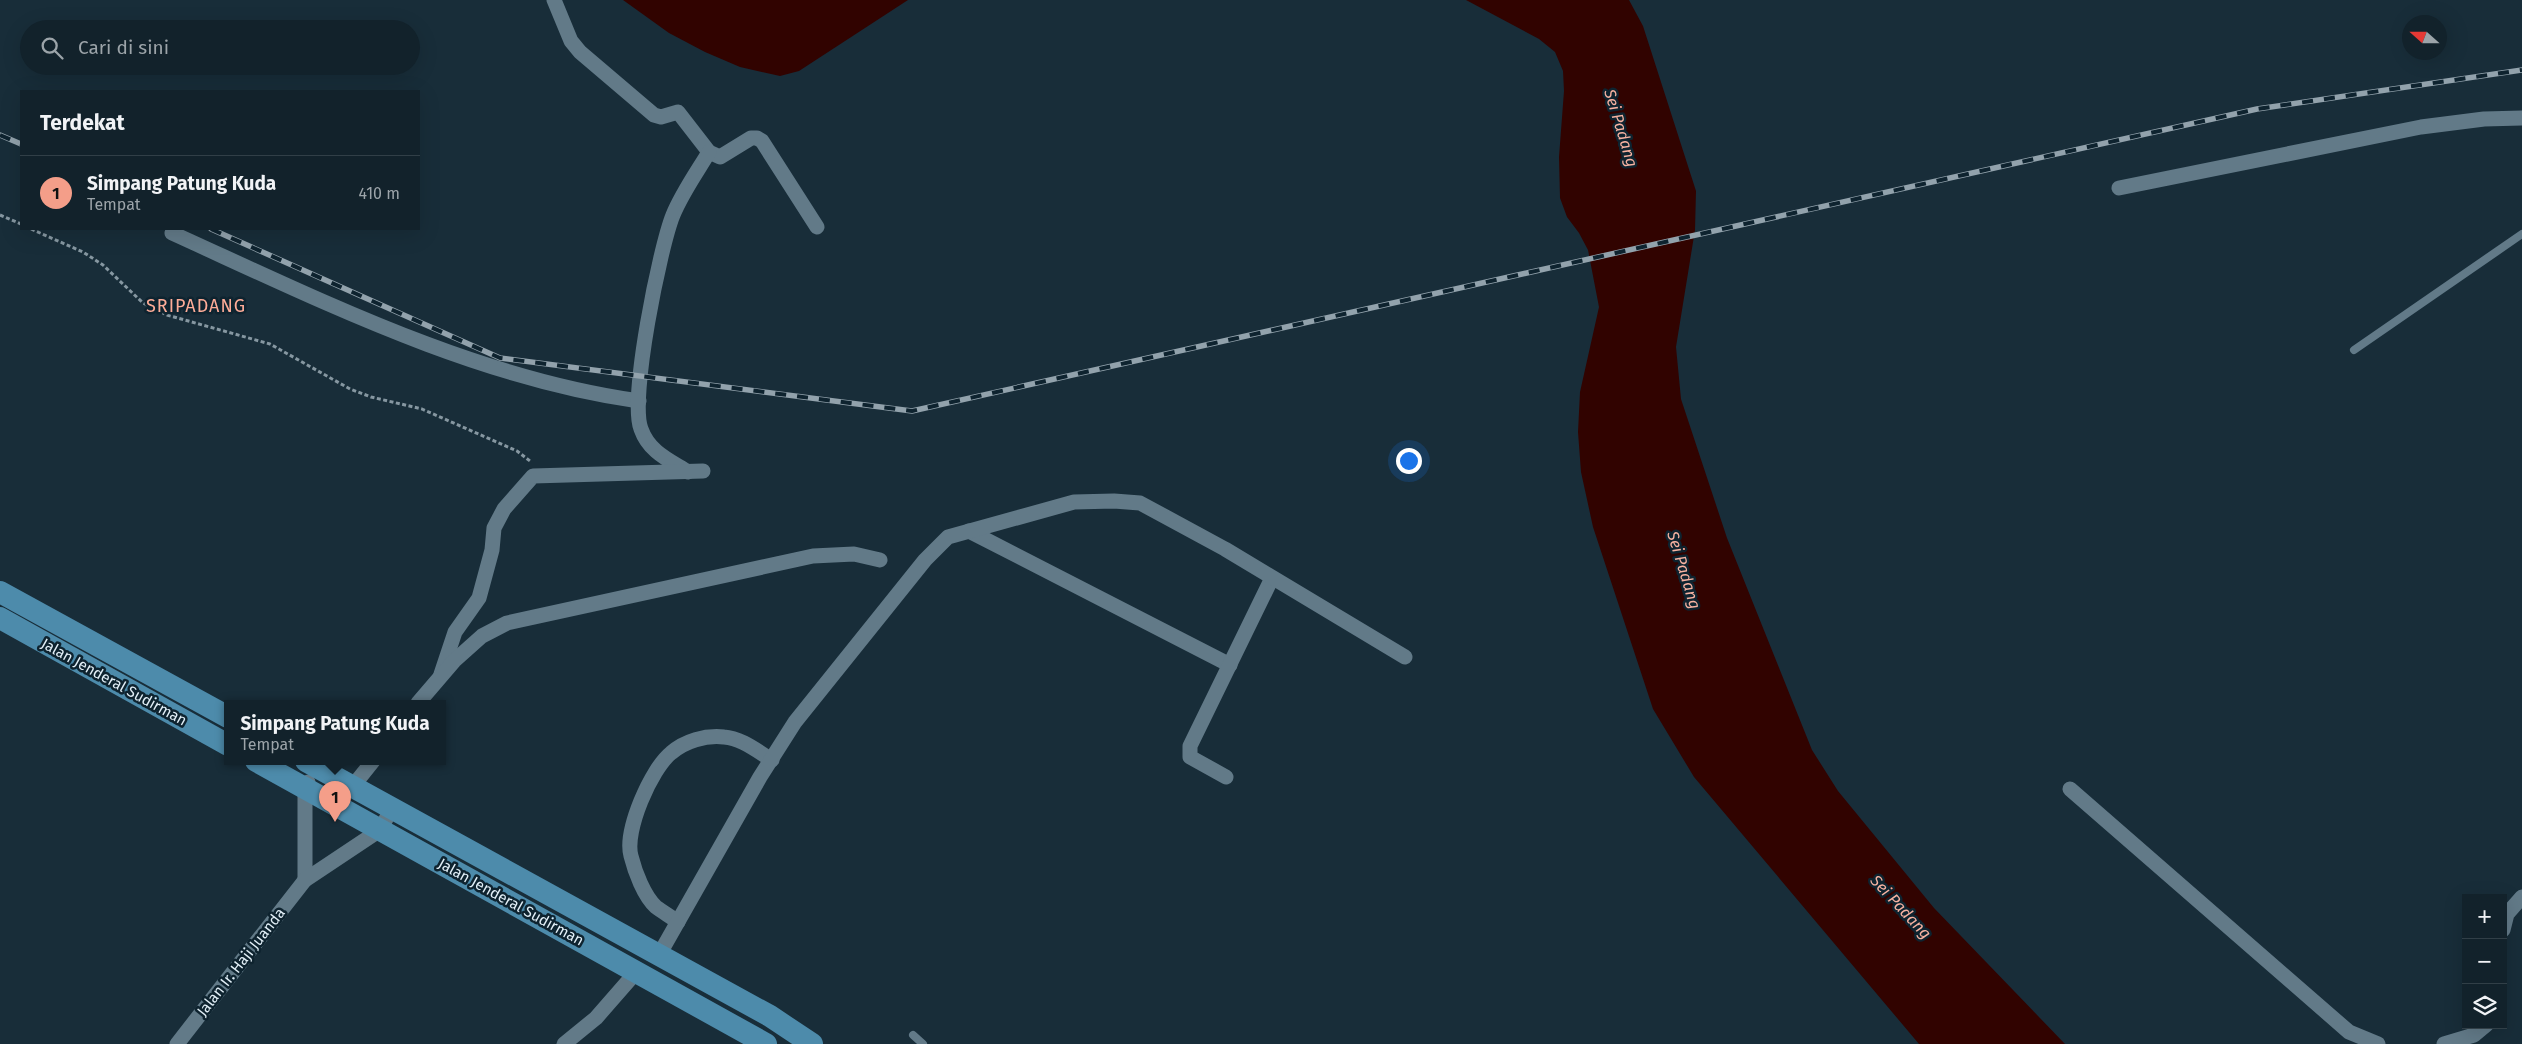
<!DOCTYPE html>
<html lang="id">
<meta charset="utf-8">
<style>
body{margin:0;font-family:"Fira Sans",sans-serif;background:#1b2a33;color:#f1f3f6}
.controls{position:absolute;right:15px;bottom:15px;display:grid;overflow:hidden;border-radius:0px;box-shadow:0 5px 20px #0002}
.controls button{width:45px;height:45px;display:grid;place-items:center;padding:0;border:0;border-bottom:1px solid #313f47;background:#12222b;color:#f1f3f6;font:25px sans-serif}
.compass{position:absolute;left:2402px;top:15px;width:45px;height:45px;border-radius:50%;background:#12222b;box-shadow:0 5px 20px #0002;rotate:291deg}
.you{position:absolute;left:1408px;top:460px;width:18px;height:18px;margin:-12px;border:4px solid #fff;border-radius:50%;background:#1a73e8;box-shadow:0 0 0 8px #1a73e833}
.badge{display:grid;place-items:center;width:32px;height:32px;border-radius:50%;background:#f49e89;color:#111;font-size:16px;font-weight:700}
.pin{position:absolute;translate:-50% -41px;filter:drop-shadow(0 1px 2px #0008)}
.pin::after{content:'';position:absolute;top:26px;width:18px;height:15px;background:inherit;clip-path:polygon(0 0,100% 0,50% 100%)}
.popup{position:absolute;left:224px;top:700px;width:222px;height:65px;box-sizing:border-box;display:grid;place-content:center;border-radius:0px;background:#12222b;filter:drop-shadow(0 1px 4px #0005);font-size:16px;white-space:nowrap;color:#9ca4a9}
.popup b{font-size:19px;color:#f1f3f6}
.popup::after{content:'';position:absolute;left:50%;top:100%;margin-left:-10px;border:10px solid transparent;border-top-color:#12222b}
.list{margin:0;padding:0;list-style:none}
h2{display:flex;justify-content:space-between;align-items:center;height:65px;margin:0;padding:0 20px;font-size:21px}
h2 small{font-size:16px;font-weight:400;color:#9ca4a9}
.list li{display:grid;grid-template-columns:32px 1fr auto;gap:15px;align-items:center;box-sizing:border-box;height:75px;padding:0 20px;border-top:1px solid #313f47}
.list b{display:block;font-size:19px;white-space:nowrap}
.list p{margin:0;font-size:16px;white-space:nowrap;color:#9ca4a9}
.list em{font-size:16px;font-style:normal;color:#9ca4a9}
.icon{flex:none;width:28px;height:28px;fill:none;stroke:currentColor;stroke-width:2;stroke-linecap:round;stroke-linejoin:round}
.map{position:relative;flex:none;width:2522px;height:1044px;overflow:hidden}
.search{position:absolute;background:#12222b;box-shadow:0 5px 20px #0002;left:20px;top:20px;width:400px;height:55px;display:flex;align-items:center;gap:12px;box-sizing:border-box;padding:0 18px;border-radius:28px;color:#9ca4a9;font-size:19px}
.panel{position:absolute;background:#12222b;box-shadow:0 5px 20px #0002;left:20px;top:90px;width:400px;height:140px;border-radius:0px}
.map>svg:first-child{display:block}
.water{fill:#310300}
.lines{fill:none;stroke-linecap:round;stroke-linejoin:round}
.path{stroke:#8697a1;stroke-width:3;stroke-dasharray:4 2.5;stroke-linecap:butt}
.service{stroke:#627a88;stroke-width:8}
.minor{stroke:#627a88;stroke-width:15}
.primary{stroke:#4d8bab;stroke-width:22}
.rail-casing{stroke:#92a2ac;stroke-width:5.5}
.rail{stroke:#0e232f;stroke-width:4;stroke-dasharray:11;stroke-linecap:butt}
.labels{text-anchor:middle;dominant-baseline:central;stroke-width:5;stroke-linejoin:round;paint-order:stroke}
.street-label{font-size:15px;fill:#e2eff7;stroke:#0e232f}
.water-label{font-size:16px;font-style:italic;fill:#f7b2a1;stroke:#0e232f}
.quarter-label{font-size:18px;letter-spacing:1px;fill:#fdac98;stroke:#0e232f}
</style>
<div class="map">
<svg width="2522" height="1044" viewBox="0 0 2522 1044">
<rect width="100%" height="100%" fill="#182d39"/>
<g class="water">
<polygon points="623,0 908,0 799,71 780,76 740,67 705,52 669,33"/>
<polygon points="1466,0 1629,0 1643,26 1696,191 1695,230 1676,347 1681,399 1727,538 1812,750 1838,791 1934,908 2065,1044 1919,1044 1694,777 1653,709 1593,527 1581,472 1578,432 1580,392 1599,307 1588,250 1579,233 1567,217 1560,198 1559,157 1564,91 1563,71 1555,52 1539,39"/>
</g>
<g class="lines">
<g class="path">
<polyline points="0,215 21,224"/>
<polyline points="31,229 83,252 103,265 143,303 167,315 270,344 350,389 371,397 422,409 517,451 530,461"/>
</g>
<g class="service">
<polyline points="2354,350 2522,234"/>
<polyline points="913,1035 923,1044"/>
</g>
<g class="minor">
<polyline points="554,0 571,41 580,52 654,115 661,117 678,112 709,152 720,157 751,138 757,138 762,141 817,227"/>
<polyline points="2119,188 2421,127 2484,119 2522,118"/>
<path d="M172,233c150,68 303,145 467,168"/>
<path d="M688,472c-19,-12 -39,-20 -47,-43 -12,-30 19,-182 32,-214 9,-22 24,-43 36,-63"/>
<polyline points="969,531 1230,665"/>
<polyline points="441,674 455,632 479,598 492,550 494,528 504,509 533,476 703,471"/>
<polyline points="418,703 454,661 482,636 507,623 813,556 854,554 880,560"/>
<polyline points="1226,777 1190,757 1190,746 1272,578"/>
<polyline points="353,786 373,761"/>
<polyline points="2070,789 2349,1032 2378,1044"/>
<polyline points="305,880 305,788 308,782"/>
<path d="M678,922c-7,-5 -15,-10 -22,-15 -12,-11 -21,-35 -25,-51 -7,-25 20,-87 40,-103 14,-12 34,-18 53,-16 17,1 33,14 48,23"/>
<polyline points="2503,930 2507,914 2522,897"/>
<polyline points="659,955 760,777 795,722 925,560 948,537 1074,502 1114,501 1140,503 1225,549 1405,657"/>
<polyline points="177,1044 305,880 380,830 392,808"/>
<polyline points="564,1044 596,1018 637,971"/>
<polyline points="2444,1044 2474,1035 2486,1025"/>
</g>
<g class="primary">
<polyline points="0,592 228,717"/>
<polyline points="0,618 228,745"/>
<polyline points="256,761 766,1044"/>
<polyline points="306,761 770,1016 812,1044"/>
</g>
<defs>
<g id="rail">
<polyline points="0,135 21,144"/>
<polyline points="211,229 500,358 912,411 2257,109 2522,70"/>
</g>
</defs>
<use href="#rail" class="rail-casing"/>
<use href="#rail" class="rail"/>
</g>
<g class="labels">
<g class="street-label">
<text transform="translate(114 682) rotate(29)">Jalan Jenderal Sudirman</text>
<text transform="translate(511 902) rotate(29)">Jalan Jenderal Sudirman</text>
<text transform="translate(241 962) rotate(-52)">Jalan Ir. Haji Juanda</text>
</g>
<g class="water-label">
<text transform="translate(1621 128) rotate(73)">Sei Padang</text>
<text transform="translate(1684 570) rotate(73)">Sei Padang</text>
<text transform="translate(1901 907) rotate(47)">Sei Padang</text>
</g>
<g class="quarter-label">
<text x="196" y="306">SRIPADANG</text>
</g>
</g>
</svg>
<div class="controls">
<button>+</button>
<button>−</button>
<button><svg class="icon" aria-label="layers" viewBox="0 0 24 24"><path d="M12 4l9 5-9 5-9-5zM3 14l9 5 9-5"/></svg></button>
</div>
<svg class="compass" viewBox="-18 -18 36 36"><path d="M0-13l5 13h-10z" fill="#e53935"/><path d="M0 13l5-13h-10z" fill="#9ca4a9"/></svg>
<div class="you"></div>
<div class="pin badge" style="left:335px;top:822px">1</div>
<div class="popup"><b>Simpang Patung Kuda</b>Tempat</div>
<div class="search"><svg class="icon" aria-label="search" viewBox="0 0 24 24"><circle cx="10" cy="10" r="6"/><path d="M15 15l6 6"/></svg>Cari di sini</div>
<section class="panel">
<h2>Terdekat<small></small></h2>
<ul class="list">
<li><span class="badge">1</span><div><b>Simpang Patung Kuda</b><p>Tempat</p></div><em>410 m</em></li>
</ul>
</section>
</div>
